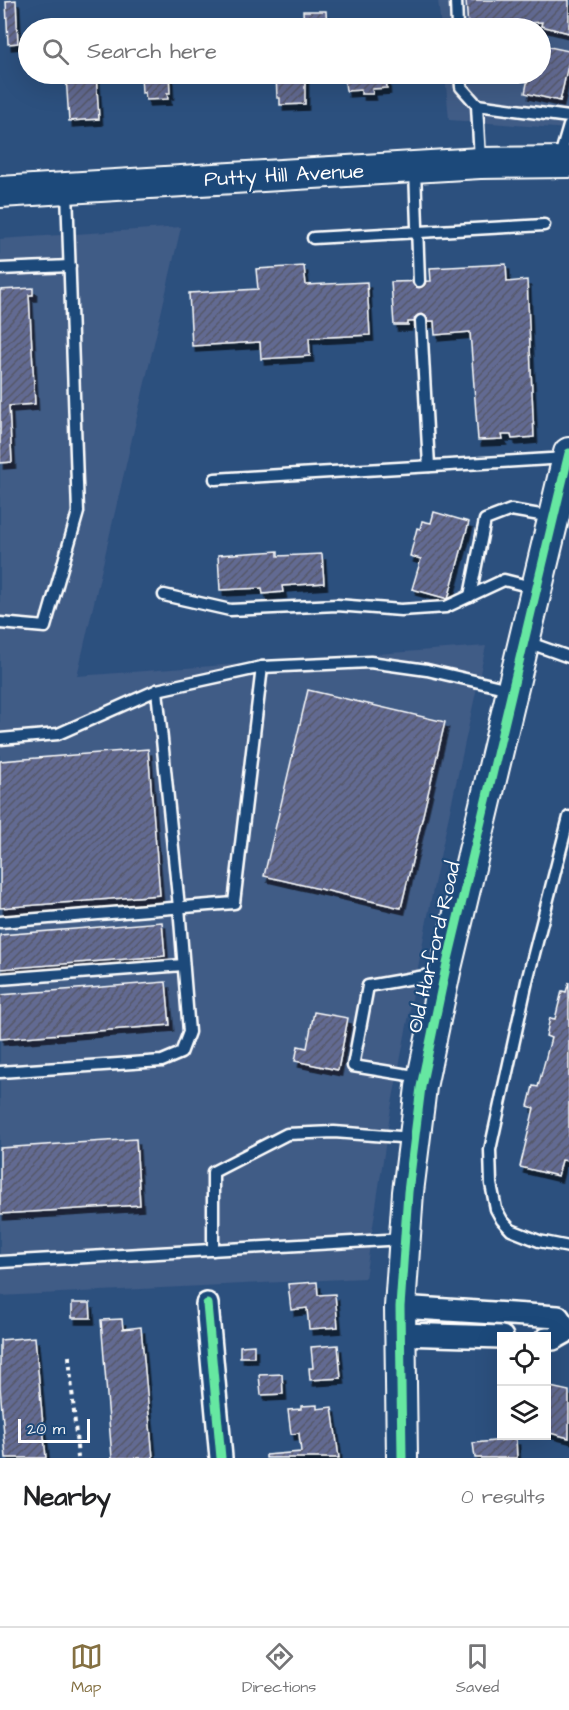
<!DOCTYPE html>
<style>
body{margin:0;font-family:"Architects Daughter",sans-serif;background:#f6f6f6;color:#202124}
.controls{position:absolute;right:18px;bottom:18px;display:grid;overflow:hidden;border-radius:0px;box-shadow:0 6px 24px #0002}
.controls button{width:54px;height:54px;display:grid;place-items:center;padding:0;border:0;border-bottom:2px solid #e0e0e0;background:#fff;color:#202124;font:30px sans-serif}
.scale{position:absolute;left:18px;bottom:15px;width:72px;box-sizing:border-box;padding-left:6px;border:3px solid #fff;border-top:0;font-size:16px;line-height:21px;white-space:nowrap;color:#fff;-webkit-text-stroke:4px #1f4a7a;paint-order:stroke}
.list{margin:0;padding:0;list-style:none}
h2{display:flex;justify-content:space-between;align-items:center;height:78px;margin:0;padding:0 24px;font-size:26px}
h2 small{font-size:20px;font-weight:400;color:#757577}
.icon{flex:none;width:33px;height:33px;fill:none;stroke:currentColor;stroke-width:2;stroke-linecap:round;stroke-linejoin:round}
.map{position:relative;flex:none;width:569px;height:1458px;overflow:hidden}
.search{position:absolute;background:#fff;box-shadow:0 6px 24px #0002;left:18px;right:18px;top:18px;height:66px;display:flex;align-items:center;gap:15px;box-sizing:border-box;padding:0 21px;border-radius:33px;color:#757577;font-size:22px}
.sheet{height:168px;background:#fff}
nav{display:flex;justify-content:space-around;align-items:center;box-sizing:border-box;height:84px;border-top:2px solid #e0e0e0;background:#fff;font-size:16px;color:#757577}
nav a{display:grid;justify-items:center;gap:3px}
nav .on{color:#847042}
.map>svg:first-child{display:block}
.built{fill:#405b86}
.building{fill:url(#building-hatch);stroke:#fff;stroke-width:1.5;filter:url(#shadow)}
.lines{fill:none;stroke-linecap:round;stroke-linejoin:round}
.lane-casing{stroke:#fff;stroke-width:15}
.street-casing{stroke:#fff;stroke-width:26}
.secondary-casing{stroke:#fff;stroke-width:34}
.path{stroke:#fff;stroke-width:4;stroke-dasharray:4.5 4.5;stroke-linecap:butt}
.lane{stroke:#1f4a7a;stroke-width:10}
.street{stroke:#1f4a7a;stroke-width:21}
.secondary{stroke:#1f4a7a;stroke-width:30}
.cycleway-casing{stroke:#1f4a7a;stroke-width:13}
.cycleway{stroke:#66e7a1;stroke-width:9}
.labels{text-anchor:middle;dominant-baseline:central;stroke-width:4.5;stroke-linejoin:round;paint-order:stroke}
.street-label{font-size:21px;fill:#fff;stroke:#1f4a7a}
</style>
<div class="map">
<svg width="569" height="1458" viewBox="0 0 569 1458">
<defs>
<pattern id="building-hatch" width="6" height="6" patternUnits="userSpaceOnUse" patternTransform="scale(1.5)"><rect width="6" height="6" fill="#626b92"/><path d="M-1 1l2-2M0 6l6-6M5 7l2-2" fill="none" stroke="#555868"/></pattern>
<filter id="shadow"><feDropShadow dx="3.5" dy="6" stdDeviation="0" flood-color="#0009"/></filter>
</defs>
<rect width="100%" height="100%" fill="#2c507e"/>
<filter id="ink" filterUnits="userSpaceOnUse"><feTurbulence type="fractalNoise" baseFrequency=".0167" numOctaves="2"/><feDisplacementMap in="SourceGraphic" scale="12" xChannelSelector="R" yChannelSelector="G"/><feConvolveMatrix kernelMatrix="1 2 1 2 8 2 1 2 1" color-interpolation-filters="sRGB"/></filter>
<g filter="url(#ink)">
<g class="built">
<polygon points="438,0 569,0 569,129 449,120 445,74 540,74 540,28 441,28"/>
<polygon points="181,227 77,676 486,646 434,884 390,1114 365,1278 0,1296 0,239"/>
</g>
<g class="building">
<polygon points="16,0 18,43 8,44 6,1"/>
<polygon points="466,0 569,0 569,33 541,26 542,22 468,27"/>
<polygon points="303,11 326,11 327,28 304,28"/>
<polygon points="540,45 569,51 569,61 560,101 525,93 529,74 540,74"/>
<polygon points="96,74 99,119 69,121 66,76"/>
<polygon points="141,74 169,74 170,93 167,93 168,99 146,100 145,92 142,93"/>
<polygon points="276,74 305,74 305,104 280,105 280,98 277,98"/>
<polygon points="344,74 386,74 387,88 372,89 373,94 361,94 361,90 346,91"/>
<polygon points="506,264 507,282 527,280 534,437 512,439 511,435 502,435 503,439 478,440 470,332 435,335 434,321 408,322 408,325 394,325 391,282 431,281 430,268"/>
<polygon points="304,266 306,285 367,282 370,335 309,338 310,356 261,359 260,342 192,346 189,293 258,289 256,269"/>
<polygon points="33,288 33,295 29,295 35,404 9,406 12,462 0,463 0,290"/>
<polygon points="434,512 469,522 448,599 412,589 421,559 410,556 417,528 420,529 422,521 431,523"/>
<polygon points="278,551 278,556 322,554 324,583 282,586 283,592 263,594 262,588 220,590 218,555"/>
<polygon points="308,690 445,722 401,908 264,876"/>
<polygon points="148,749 160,895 0,908 0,761"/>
<polygon points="162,922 165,956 0,969 0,935"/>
<polygon points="166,982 170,1025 0,1039 0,995"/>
<polygon points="569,982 569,1161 562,1160 558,1176 520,1167 534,1108 528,1106 533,1086 538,1087 551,1038 546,1036 550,1018 555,1019 562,991 566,992"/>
<polygon points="314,1012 348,1018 338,1070 295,1061 298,1046 307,1048"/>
<polygon points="136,1139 140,1205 0,1214 0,1148"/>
<polygon points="317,1282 318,1295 335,1294 338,1327 309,1329 307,1308 291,1310 288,1284"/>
<polygon points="72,1303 90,1303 91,1318 72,1318"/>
<polygon points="122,1319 123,1329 141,1327 153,1458 112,1458 101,1320"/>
<polygon points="35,1337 46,1458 6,1458 0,1387 0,1340"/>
<polygon points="254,1345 254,1357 240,1357 240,1346"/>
<polygon points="338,1345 341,1378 310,1380 309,1368 313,1368 311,1347"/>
<polygon points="282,1374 283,1394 261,1395 259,1375"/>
<polygon points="546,1386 569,1391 569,1438 546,1432"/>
<polygon points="317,1405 317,1409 332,1407 339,1458 266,1458 266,1455 301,1452 299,1433 291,1434 288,1410 301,1409 301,1406"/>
<polygon points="516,1439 517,1458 475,1458 473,1443"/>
</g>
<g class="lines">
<defs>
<g id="lane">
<polyline points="456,0 457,28"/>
<polyline points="460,74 461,87 477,105"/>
<polyline points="480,160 477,105 569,117"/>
<polyline points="559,160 569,126"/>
<polyline points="415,170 419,281"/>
<polyline points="313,238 544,225"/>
<polyline points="0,269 70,266"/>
<polyline points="421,321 429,466"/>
<polyline points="215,479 566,458"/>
<polyline points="164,595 230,610 337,605 401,610 446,607 504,580 536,588"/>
<polyline points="470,596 485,520 511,510 552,517"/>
<polyline points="0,623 45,627 78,512 67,191"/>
<polyline points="527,642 569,657"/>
<polyline points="262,667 370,662 427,670 509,689"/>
<polyline points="0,739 58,734 157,690 262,667 234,903 0,922"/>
<polyline points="569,817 527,981 490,1150 491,1184 496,1209 502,1220 511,1230 539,1241 569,1247"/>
<polyline points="0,979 183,965"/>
<polyline points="0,1072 162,1061 181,1053 189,1032 179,907 157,690"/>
<polyline points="421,1077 353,1066 368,986 442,973"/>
<polyline points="213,1250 213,1172 287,1134 334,1132 413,1138"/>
<polyline points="0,1262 404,1239"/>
</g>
<g id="street">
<polyline points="207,1304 221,1458"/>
<polyline points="400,1307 558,1317 567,1330"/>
<polyline points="399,1334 502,1337"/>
<polyline points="546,1339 553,1339 569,1330"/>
</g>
<g id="secondary">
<polyline points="0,192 480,163 569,162"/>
<polyline points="402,1458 400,1307 408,1192 421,1087 445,972 569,453"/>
</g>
</defs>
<use href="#lane" class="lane-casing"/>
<use href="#street" class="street-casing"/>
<use href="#secondary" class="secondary-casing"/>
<polyline class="path" points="69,1356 78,1458"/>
<use href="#lane" class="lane"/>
<use href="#street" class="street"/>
<use href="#secondary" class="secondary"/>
<defs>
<g id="cycleway">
<polyline points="207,1304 221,1458"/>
<polyline points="402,1458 400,1307 408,1192 421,1087 445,972 569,453"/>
</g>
</defs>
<use href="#cycleway" class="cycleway-casing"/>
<use href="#cycleway" class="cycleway"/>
</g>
</g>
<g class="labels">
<g class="street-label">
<text transform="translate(284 175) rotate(-3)">Putty Hill Avenue</text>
<text transform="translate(434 947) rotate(-77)">Old Harford Road</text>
</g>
</g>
</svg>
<div class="controls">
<button><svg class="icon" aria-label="locate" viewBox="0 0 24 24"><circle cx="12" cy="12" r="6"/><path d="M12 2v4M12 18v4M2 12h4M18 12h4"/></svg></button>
<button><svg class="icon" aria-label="layers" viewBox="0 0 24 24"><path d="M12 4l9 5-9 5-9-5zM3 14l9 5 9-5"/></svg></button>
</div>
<div class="scale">20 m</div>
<div class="search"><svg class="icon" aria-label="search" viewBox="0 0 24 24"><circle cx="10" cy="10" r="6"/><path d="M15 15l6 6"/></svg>Search here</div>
</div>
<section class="sheet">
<h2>Nearby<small>0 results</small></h2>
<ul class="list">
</ul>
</section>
<nav>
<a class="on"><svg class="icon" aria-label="map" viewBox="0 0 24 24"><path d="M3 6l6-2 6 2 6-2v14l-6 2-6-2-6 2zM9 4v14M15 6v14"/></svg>Map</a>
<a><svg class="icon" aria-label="directions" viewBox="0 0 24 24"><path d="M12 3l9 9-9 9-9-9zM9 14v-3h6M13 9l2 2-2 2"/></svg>Directions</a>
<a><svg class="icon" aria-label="saved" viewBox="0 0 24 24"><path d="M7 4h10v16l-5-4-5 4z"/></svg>Saved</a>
</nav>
